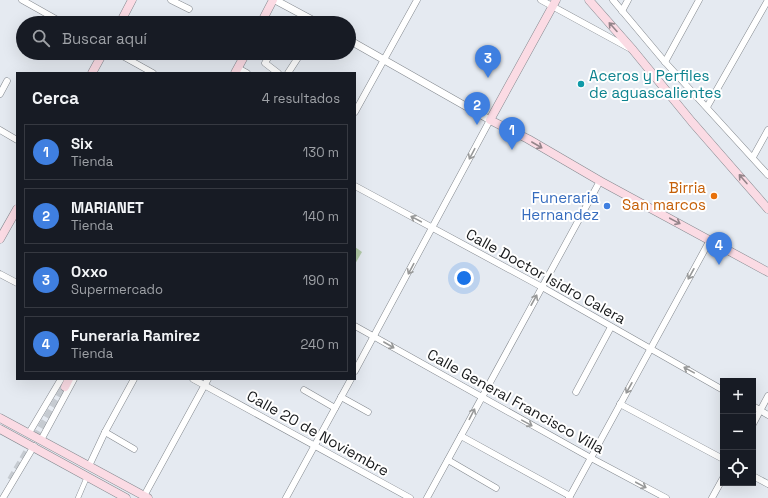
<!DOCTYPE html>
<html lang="es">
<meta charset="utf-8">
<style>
body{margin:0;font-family:"Space Grotesk",sans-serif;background:#20242c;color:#f1f3f6}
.controls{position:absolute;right:12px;bottom:12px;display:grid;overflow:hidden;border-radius:0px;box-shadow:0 4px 16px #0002}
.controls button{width:36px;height:36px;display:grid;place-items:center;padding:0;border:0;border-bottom:1px solid #363941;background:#171b24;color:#f1f3f6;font:20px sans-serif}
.you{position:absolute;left:464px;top:278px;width:14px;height:14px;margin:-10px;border:3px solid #fff;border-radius:50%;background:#1a73e8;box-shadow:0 0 0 6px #1a73e833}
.badge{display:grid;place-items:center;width:26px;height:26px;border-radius:50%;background:#8c9099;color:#fff;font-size:13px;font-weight:700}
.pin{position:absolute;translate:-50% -33px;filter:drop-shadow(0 1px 2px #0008)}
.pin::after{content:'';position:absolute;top:21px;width:14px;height:12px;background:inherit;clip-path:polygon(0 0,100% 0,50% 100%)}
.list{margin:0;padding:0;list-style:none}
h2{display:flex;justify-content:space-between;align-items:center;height:52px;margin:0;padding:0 16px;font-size:17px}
h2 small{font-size:13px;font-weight:400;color:#9ea1a6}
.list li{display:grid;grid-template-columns:26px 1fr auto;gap:12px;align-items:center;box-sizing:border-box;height:56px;margin:0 8px 8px;padding:0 8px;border:1px solid #363941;border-radius:0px}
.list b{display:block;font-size:15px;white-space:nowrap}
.list p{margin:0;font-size:13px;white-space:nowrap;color:#9ea1a6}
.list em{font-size:13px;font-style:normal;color:#9ea1a6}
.icon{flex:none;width:22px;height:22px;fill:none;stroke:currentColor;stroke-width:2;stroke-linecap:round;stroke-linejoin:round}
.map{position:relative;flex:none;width:768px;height:498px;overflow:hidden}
.search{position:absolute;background:#171b24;box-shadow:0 4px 16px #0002;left:16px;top:16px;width:340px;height:44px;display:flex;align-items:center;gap:10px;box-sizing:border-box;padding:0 14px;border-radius:22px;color:#9ea1a6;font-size:15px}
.panel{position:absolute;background:#171b24;box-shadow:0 4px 16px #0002;left:16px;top:72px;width:340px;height:308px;border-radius:0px}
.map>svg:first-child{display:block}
.green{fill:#b2caa8}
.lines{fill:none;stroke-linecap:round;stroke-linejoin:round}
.secondary-tunnel{stroke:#c6cbd1;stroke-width:8;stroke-dasharray:8 4;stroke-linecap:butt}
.pedestrian-casing{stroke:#83888e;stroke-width:5.5}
.minor-casing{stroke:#83888e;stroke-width:7}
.tertiary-casing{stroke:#83888e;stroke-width:8}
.secondary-casing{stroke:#83888e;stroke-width:9}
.pedestrian{stroke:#fff;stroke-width:4.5}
.minor{stroke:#fff;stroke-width:6}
.tertiary{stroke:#fff;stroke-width:7}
.secondary{stroke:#fbdbe4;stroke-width:8}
.oneway{stroke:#94848a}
.oneway2{stroke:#979898}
.culture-dot{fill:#0f9aa8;stroke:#fff;stroke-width:1.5}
.food-dot{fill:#e8710a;stroke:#fff;stroke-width:1.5}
.shop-dot{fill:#3f7fe0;stroke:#fff;stroke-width:1.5}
.labels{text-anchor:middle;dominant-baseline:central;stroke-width:4;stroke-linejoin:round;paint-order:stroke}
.culture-label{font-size:15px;fill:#0d838f;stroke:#fff;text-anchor:start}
.food-label{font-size:15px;fill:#c56008;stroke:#fff;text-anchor:end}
.shop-label{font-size:15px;fill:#366cbe;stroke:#fff;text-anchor:end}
.street-label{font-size:15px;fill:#17191b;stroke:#fff}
</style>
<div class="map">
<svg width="768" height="498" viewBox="0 0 768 498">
<rect width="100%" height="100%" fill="#e5eaf1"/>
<polygon class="green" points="355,247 362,252 355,264"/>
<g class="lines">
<polyline class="secondary-tunnel" points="11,480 65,387"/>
<defs>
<polyline id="pedestrian" points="78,498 87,477"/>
<g id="minor">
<polyline points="22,0 63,23"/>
<polyline points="171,0 189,9"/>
<polyline points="541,0 629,48"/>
<polyline points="613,0 665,62 768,175"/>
<polyline points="622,11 628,0"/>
<polyline points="117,53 153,73"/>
<polyline points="271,53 265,63 278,73"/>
<polyline points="665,62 699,0"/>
<polyline points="238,68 247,73"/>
<polyline points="288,73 301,53"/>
<polyline points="0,94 7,81"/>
<polyline points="707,107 768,0"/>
<polyline points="355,112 417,0"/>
<polyline points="0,130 17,140"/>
<polyline points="753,157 768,130"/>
<polyline points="355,186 542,287 723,390"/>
<polyline points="0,274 17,283"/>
<polyline points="355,326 591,458 666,498"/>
<polyline points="355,371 490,120"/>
<polyline points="193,379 410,498"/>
<polyline points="304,390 335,408"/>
<polyline points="576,392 611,327"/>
<polyline points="341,397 368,412"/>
<polyline points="620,404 723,459"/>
<polyline points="753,406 768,415"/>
<polyline points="753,424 768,396"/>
<polyline points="105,432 134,449"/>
<polyline points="29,433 61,379"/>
<polyline points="461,436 570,496"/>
<polyline points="41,440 74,379"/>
<polyline points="448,460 496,488"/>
<polyline points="89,466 105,432 134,379"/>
<polyline points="753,476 768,484"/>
<polyline points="144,496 208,379"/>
<polyline points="3,498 34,446"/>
<polyline points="286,498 351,379"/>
<polyline points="427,498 600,181"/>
<polyline points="569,498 710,240"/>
<polyline points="712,498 723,478"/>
</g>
<g id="tertiary">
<polyline points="275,0 318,23"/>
<polyline points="349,40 490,120"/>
</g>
<g id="secondary">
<polyline points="556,0 490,120 528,139 600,181 768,272"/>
<polyline points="589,0 633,50 692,122 768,209"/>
<polyline points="120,23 132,0"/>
<polyline points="261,23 273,0"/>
<polyline points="92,73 103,53"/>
<polyline points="235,73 246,53"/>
<polyline points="0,239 17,209"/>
<polyline points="65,387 69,379"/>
<polyline points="0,418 148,498"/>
<polyline points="0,429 126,498"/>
</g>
</defs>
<use href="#pedestrian" class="pedestrian-casing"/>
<use href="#minor" class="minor-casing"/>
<use href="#tertiary" class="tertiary-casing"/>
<use href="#secondary" class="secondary-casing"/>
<use href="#pedestrian" class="pedestrian"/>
<use href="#minor" class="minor"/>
<use href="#tertiary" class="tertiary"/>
<use href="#secondary" class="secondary"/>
</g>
<defs><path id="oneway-shaft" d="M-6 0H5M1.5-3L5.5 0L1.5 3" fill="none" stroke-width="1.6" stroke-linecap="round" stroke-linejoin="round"/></defs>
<g class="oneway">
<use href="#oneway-shaft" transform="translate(613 27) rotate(-132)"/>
<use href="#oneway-shaft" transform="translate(537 145) rotate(30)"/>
<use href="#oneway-shaft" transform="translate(743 179) rotate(-131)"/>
<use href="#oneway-shaft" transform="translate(675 221) rotate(28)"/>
</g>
<g class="oneway2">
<use href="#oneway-shaft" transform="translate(472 154) rotate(118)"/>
<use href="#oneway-shaft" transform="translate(416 219) rotate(-152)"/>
<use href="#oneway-shaft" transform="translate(411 269) rotate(118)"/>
<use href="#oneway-shaft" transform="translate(691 274) rotate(119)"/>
<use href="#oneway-shaft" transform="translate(534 300) rotate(-61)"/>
<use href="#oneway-shaft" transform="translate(389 345) rotate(30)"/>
<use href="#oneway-shaft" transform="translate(689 370) rotate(-151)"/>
<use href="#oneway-shaft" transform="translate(629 388) rotate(119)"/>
<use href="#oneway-shaft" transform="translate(472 414) rotate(-63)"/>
<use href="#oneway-shaft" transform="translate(527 423) rotate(29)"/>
<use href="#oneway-shaft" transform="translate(641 485) rotate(28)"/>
</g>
<circle class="culture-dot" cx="581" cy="84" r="4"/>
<circle class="food-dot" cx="714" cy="196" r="4"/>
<circle class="shop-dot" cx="607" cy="206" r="4"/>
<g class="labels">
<g class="culture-label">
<text x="589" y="75">Aceros y Perfiles<tspan x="589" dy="17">de aguascalientes</tspan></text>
</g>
<g class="food-label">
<text x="706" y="187">Birria<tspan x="706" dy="17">San marcos</tspan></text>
</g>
<g class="shop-label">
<text x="599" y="197">Funeraria<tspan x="599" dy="17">Hernandez</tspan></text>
</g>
<g class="street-label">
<text transform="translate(546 276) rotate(29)">Calle Doctor Isidro Calera</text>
<text transform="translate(516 401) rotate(29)">Calle General Francisco Villa</text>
<text transform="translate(318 433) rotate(29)">Calle 20 de Noviembre</text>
</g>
</g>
</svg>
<div class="controls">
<button>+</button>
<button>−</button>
<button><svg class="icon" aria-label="locate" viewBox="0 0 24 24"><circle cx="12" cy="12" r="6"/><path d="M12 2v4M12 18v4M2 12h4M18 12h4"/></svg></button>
</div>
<div class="you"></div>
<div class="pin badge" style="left:512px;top:150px;background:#3f7fe0">1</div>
<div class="pin badge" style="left:477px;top:125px;background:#3f7fe0">2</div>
<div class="pin badge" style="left:488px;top:78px;background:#3f7fe0">3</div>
<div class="pin badge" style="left:719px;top:265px;background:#3f7fe0">4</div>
<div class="search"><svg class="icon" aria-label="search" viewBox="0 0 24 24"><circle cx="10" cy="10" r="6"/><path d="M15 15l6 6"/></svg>Buscar aquí</div>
<section class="panel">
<h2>Cerca<small>4 resultados</small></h2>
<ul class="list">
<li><span class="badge" style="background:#3f7fe0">1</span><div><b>Six</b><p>Tienda</p></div><em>130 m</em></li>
<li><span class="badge" style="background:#3f7fe0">2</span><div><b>MARIANET</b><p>Tienda</p></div><em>140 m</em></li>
<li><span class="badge" style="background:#3f7fe0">3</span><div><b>Oxxo</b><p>Supermercado</p></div><em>190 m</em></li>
<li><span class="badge" style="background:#3f7fe0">4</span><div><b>Funeraria Ramirez</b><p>Tienda</p></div><em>240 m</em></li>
</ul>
</section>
</div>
